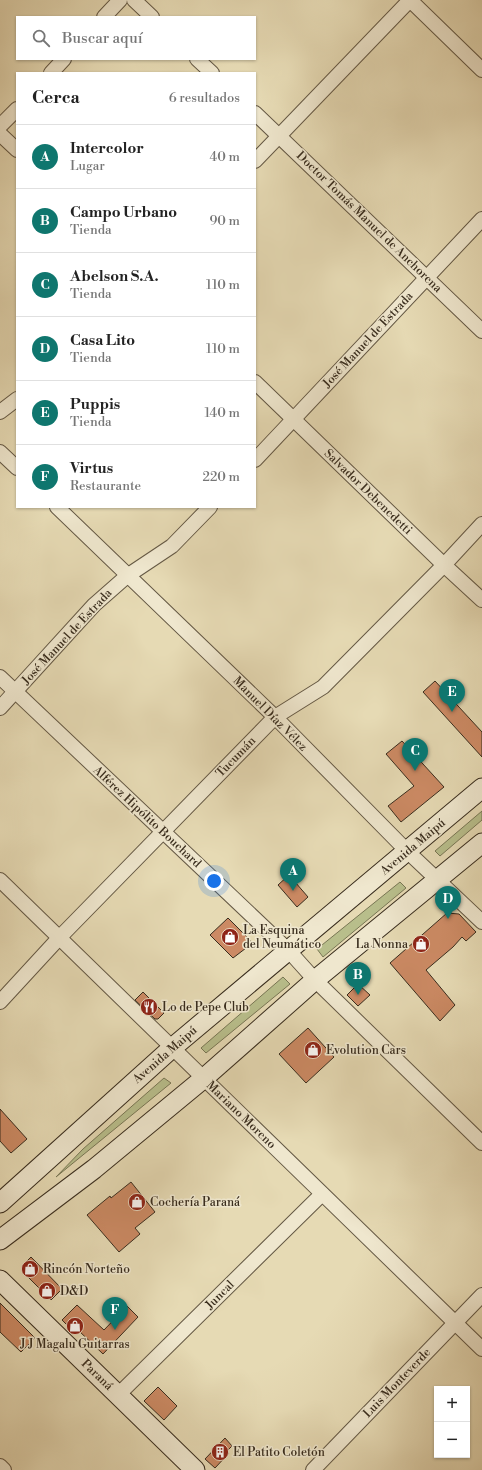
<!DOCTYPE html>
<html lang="es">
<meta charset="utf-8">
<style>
body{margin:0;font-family:"Libre Bodoni",serif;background:#f6f6f6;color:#222}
.controls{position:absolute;right:12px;bottom:12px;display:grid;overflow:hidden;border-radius:0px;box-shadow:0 1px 3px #0004}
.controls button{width:36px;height:36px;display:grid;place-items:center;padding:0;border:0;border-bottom:1px solid #e0e0e0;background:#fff;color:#222;font:20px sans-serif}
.you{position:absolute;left:214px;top:881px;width:14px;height:14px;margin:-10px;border:3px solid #fff;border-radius:50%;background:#1a73e8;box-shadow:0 0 0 6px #1a73e833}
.badge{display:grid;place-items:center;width:26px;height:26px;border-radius:50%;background:#0f766e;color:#fff;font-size:13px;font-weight:700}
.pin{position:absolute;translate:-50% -33px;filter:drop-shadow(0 1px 2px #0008)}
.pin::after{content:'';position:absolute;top:21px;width:14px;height:12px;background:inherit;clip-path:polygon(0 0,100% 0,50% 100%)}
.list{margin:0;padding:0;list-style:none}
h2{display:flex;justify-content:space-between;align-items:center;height:52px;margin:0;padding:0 16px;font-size:17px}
h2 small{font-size:13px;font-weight:400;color:#767676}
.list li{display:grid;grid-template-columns:26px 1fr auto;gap:12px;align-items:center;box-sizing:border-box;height:64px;padding:0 16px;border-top:1px solid #e0e0e0}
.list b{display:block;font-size:15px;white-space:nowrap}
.list p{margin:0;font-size:13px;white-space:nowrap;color:#767676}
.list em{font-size:13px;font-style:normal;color:#767676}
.icon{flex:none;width:22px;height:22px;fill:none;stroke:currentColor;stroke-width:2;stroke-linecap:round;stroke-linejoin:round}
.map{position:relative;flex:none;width:482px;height:1470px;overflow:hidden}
.search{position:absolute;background:#fff;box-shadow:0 1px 3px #0004;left:16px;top:16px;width:240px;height:44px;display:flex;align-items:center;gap:10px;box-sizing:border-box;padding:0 14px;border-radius:0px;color:#767676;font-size:15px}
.panel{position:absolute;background:#fff;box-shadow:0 1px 3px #0004;left:16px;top:72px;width:240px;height:436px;border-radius:0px}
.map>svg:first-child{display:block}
.green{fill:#b8be8b;stroke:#787654}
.building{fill:#cc8a64;stroke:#392d1e}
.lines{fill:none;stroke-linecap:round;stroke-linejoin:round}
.street-casing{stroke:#645844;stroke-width:16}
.secondary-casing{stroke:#392d1e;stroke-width:21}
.street{stroke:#efe7ce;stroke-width:14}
.secondary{stroke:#efe7ce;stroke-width:19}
.labels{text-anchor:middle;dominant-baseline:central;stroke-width:3;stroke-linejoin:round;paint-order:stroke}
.street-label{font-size:12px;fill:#392d1e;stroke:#efe7ce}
.poi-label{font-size:12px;fill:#392d1e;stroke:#efe7ce;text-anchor:start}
</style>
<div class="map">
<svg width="482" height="1470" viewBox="0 0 482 1470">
<rect width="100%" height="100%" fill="#e6dab4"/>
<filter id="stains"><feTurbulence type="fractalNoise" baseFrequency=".005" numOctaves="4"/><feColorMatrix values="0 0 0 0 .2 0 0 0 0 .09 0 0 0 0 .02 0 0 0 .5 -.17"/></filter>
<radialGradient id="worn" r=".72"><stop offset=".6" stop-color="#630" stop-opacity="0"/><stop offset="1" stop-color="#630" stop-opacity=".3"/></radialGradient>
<g class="green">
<polygon points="482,811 482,820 440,856 435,851"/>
<polygon points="400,882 406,888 323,957 317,949"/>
<polygon points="283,977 290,984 206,1053 201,1048"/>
<polygon points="164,1078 171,1083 56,1177 83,1149"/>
</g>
<g class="building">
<polygon points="435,681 482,732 482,757 423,692"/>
<polygon points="402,741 444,787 401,822 388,806 414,786 386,754"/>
<polygon points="289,875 308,897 297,907 278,885"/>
<polygon points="447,913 459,914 476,932 466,941 462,937 453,947 426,970 455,1005 440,1021 390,963"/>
<polygon points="228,918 250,940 250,945 233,958 210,935"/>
<polygon points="358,984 370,995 358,1006 347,995"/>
<polygon points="143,992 164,1013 158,1019 155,1019 135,1000"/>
<polygon points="308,1028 334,1057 306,1083 279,1054"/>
<polygon points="0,1109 27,1139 11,1153 0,1141"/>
<polygon points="131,1182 155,1212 135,1228 140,1234 119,1252 87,1215 110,1196 111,1198"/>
<polygon points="31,1257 62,1289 51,1300 23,1272 23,1265"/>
<polygon points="0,1303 35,1338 21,1352 0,1332"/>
<polygon points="77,1305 104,1330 127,1306 138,1317 103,1354 78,1330 75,1333 62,1320"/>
<polygon points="158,1387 177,1406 164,1420 144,1401"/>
<polygon points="225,1438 232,1446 227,1451 229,1453 215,1468 205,1459"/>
</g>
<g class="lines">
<defs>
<g id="street">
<polyline points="134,0 152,17"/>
<polyline points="104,17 120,0"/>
<polyline points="197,59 212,73"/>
<polyline points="51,73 64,59"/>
<polyline points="255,113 482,331"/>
<polyline points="0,126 17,109"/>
<polyline points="0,134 17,150"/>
<polyline points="255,161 410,0 482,70"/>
<polyline points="255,382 444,565 482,600"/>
<polyline points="0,412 17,399"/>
<polyline points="0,452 17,468"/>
<polyline points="255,460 482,219"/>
<polyline points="57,507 275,717 408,852 482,922"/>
<polyline points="0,677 289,951 315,980 482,1143"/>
<polyline points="0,708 94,605 127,576 172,546 210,507"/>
<polyline points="0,880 482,1349"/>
<polyline points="0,1002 59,938 275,717 323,687 444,565 482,524"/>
<polyline points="118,1395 322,1194"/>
<polyline points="0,1466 4,1470"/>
<polyline points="313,1470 482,1295"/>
</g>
<g id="secondary">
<polyline points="0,1203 172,1048 482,788"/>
<polyline points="0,1240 94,1169 203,1079 315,980 482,843"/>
<polyline points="0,1280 195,1470"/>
</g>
</defs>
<use href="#street" class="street-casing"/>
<use href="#secondary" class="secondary-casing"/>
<use href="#street" class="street"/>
<use href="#secondary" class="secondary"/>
</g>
<defs>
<symbol id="shop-disc" viewBox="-11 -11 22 22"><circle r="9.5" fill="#8f2418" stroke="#efe7ce"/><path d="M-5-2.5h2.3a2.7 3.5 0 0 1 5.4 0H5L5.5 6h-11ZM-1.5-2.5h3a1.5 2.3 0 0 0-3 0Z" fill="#fff"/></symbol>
<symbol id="restaurant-disc" viewBox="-11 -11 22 22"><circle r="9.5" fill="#8f2418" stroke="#efe7ce"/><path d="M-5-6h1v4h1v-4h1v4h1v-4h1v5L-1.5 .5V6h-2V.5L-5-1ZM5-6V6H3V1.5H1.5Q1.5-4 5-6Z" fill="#fff"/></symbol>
<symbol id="building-disc" viewBox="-11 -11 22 22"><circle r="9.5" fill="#8f2418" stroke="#efe7ce"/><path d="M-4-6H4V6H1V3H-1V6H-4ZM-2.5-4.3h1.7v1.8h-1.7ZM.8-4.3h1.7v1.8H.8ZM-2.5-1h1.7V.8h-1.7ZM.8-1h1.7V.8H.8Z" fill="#fff"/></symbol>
</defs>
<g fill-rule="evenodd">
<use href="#shop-disc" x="220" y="927" width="20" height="20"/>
<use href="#shop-disc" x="411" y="934" width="20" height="20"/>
<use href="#restaurant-disc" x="139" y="997" width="20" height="20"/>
<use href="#shop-disc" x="303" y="1040" width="20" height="20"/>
<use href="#shop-disc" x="127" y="1192" width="20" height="20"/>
<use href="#shop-disc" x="20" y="1259" width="20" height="20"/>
<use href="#shop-disc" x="37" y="1281" width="20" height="20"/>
<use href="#shop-disc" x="65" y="1316" width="20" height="20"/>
<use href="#building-disc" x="210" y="1442" width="20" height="20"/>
</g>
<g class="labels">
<g class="street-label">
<text transform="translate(369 222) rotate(44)">Doctor Tomás Manuel de Anchorena</text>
<text transform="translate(368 340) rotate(-47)">José Manuel de Estrada</text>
<text transform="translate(368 492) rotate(44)">Salvador Debenedetti</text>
<text transform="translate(67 637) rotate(-47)">José Manuel de Estrada</text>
<text transform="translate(270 714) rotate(45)">Manuel Díaz Vélez</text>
<text transform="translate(236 757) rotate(-46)">Tucumán</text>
<text transform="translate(147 817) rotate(43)">Alférez Hipólito Bouchard</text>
<text transform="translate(413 847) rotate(-40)">Avenida Maipú</text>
<text transform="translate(165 1055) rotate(-41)">Avenida Maipú</text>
<text transform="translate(241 1115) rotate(44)">Mariano Moreno</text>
<text transform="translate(220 1295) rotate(-45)">Juncal</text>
<text transform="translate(97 1375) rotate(44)">Paraná</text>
<text transform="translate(397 1383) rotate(-46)">Luis Monteverde</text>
</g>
<g class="poi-label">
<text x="243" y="930">La Esquina<tspan x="243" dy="14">del Neumático</tspan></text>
<text x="408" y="944" text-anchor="end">La Nonna</text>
<text x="162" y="1007">Lo de Pepe Club</text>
<text x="326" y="1050">Evolution Cars</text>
<text x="150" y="1202">Cochería Paraná</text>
<text x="43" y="1269">Rincón Norteño</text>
<text x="60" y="1291">D&amp;D</text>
<text x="75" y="1344" text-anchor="middle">J J Magalu Guitarras</text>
<text x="233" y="1452">El Patito Coletón</text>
</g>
</g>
<rect width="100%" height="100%" filter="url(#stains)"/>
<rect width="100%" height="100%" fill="url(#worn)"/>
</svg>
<div class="controls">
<button>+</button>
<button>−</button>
</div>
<div class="you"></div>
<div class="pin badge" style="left:293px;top:891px">A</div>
<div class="pin badge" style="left:358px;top:995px">B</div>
<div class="pin badge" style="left:415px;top:771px">C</div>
<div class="pin badge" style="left:448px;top:919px">D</div>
<div class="pin badge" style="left:452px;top:712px">E</div>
<div class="pin badge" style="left:115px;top:1330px">F</div>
<div class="search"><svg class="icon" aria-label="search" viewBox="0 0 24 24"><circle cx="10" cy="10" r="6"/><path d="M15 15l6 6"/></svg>Buscar aquí</div>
<section class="panel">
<h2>Cerca<small>6 resultados</small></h2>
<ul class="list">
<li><span class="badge">A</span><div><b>Intercolor</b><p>Lugar</p></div><em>40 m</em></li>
<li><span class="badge">B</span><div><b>Campo Urbano</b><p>Tienda</p></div><em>90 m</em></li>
<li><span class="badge">C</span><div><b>Abelson S.A.</b><p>Tienda</p></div><em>110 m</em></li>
<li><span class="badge">D</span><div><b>Casa Lito</b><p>Tienda</p></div><em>110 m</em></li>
<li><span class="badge">E</span><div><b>Puppis</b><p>Tienda</p></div><em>140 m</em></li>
<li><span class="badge">F</span><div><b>Virtus</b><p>Restaurante</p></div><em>220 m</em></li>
</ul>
</section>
</div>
